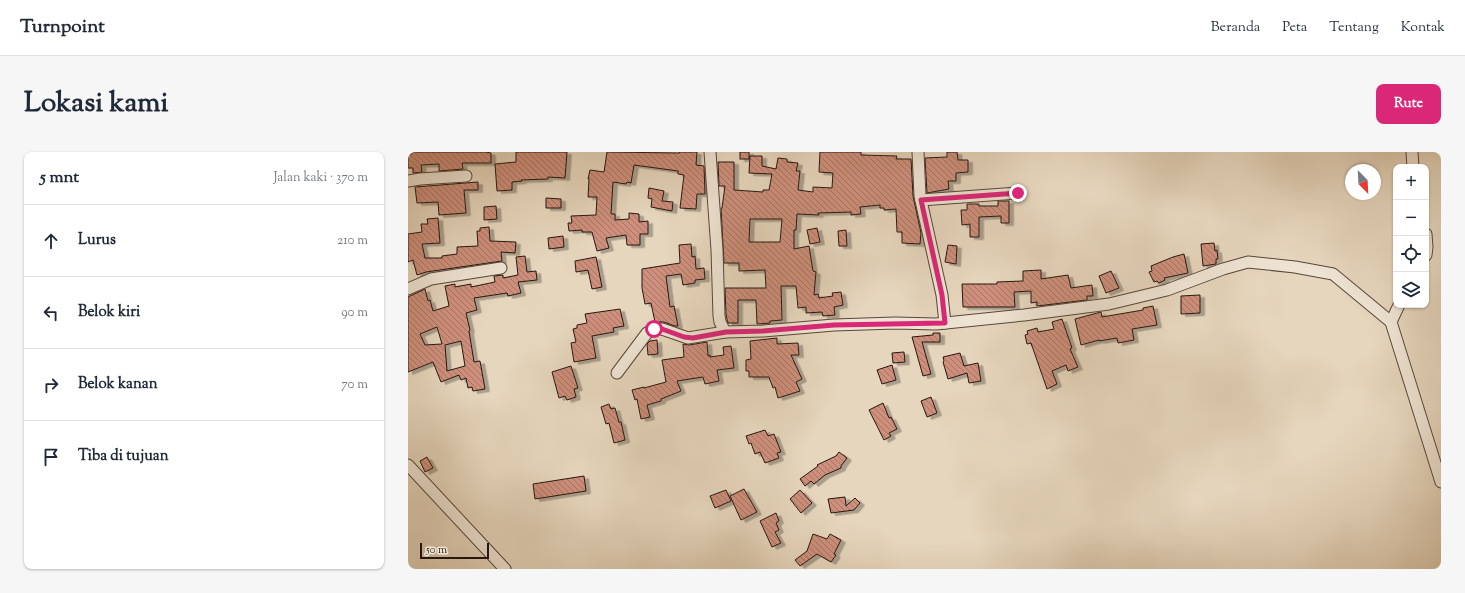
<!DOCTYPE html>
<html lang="id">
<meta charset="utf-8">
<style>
body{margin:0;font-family:"Sorts Mill Goudy",serif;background:#f6f6f7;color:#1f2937}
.controls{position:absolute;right:12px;top:12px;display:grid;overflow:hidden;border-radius:8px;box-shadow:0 1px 3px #0004}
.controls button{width:36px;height:36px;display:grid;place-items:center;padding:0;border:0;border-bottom:1px solid #e0e1e3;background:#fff;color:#1f2937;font:20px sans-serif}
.compass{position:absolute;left:937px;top:12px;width:36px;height:36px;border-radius:50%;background:#fff;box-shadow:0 1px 3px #0004;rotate:156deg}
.scale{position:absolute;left:12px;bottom:10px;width:69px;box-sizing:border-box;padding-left:4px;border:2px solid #271711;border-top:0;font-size:11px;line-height:14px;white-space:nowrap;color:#271711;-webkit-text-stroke:3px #efe4d4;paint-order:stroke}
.stop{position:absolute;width:12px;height:12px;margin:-9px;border:3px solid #db2777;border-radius:50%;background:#fff}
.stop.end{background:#db2777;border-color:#fff;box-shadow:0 1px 4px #0008}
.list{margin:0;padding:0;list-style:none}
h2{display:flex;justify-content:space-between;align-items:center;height:52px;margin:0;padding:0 16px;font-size:17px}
h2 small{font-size:13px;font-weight:400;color:#747a83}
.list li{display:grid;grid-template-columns:26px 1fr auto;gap:12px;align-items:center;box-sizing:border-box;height:72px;padding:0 16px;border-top:1px solid #e0e1e3}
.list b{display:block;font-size:15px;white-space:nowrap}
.list em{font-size:13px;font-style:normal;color:#747a83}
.icon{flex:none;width:22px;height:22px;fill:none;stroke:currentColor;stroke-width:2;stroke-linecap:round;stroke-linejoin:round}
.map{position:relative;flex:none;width:1033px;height:417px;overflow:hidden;border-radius:8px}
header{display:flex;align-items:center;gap:24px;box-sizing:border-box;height:56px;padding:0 20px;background:#fff;border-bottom:1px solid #e0e1e3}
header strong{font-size:19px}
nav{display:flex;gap:22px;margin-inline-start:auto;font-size:14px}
.intro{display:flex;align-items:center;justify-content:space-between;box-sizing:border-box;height:96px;padding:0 24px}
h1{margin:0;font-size:28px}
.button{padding:10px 18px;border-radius:8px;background:#db2777;color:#fff;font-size:14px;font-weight:700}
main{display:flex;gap:24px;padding:0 24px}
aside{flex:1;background:#fff;border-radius:8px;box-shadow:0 1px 3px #0004}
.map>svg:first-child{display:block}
.building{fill:url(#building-back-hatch);stroke:#271711;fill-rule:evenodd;filter:url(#shadow)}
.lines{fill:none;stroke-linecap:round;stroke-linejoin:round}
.minor-casing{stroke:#57473c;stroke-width:13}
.minor{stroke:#efe4d4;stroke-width:11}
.route{stroke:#db2777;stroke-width:5}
</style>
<header>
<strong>Turnpoint</strong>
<nav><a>Beranda</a><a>Peta</a><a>Tentang</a><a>Kontak</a></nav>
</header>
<div class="intro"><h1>Lokasi kami</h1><a class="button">Rute</a></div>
<main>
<aside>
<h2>5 mnt<small>Jalan kaki · 370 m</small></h2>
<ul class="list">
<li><svg class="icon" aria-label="ahead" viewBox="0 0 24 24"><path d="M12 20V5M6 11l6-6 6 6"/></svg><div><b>Lurus</b></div><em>210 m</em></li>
<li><svg class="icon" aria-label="left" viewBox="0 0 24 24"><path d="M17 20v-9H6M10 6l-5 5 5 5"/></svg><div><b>Belok kiri</b></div><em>90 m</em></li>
<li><svg class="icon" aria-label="right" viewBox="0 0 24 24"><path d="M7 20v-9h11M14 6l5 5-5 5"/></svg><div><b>Belok kanan</b></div><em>70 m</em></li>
<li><svg class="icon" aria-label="arrive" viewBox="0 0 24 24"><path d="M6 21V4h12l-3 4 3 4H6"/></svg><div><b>Tiba di tujuan</b></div></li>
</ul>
</aside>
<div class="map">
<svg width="1033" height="417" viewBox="0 0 1033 417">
<defs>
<pattern id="building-back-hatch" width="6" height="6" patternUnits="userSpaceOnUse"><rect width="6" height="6" fill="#ce8f7b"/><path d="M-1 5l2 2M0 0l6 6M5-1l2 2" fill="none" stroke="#a77463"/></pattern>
<filter id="shadow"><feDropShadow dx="4.5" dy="2.5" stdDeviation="0" flood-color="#0004"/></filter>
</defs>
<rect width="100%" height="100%" fill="#e6d6bd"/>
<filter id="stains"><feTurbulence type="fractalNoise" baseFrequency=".005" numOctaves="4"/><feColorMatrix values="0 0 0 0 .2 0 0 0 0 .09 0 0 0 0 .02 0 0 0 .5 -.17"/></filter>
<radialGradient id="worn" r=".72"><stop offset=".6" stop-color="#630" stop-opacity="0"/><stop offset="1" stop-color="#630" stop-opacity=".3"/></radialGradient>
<g class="building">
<polygon points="4,0 78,0 83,1 83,11 54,11 55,17 31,19 31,12 13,13 14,20 5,21 5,16 0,16 0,2 4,2"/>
<polygon points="108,0 159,0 157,26 140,25 140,27 113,28 114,29 104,30 104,38 89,39 87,12 108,10"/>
<polygon points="199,0 271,1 272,0 289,0 288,13 296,14 297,42 289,42 288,57 272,56 276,23 270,22 270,19 226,13 223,31 219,30 218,32 205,30 203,62 207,62 207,68 221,67 221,61 231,62 231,70 240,69 240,82 232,82 232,93 219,93 218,83 198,86 201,96 189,99 184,80 174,80 174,78 161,79 160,71 164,71 163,64 188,63 189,45 180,45 181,27 180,27 182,18 196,20"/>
<rect x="332" y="0" width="9" height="7"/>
<path d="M412,0h41v3l36,1 -1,3h15l2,37 8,37 -1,11 -18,-1v-11h-5l-1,-23 -12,1v-2h-4v-3l-20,2 1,7 -10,1v-3l-33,1 1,2 -22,-1 -1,16h-2v19l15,-3 4,25 3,1 -2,23 4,-1 1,4 14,-2 -1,-3 9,-1 2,13 -9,2 1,8 -12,1 -1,-4 -16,1v-6l-8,1 -2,-22h-15l1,34 -12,1v2l-13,1 -1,-24h-18v23h-10l-2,-8 -1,-27h41l-1,-18 -26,1v-8h-15l-3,-55h1l3,-22h-6l-1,-24h16v28l29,2v-2h6l3,-16 -23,-1 1,-17h12v10l14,3 2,-11 9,1v3l11,1 -2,8h4l-2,19 15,2v-5l19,1 1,-15 -14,-1zM342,67h32l-2,23h-31z"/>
<polygon points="539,0 549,0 550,8 560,8 560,20 548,21 548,29 540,29 541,37 519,41 517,6 539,5"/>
<polygon points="70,30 70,38 56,38 58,61 31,63 30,50 9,51 7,35"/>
<polygon points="241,36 256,39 254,49 265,50 264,59 243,55 244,47 240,46"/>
<polygon points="138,46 153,47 153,56 138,56"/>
<polygon points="590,49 601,49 601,71 593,71 593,64 571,65 571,85 562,85 562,72 554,73 553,58 559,58 559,52 571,52 571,54 590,54"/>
<polygon points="88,54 89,67 76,68 76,55"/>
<polygon points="30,66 32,91 14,92 17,106 34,106 34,104 49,102 49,95 70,94 69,79 72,79 72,76 81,75 82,89 108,90 107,101 93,100 94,109 18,120 9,123 5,108 0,110 0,82 14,80 13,72 20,72 19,67"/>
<polygon points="409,76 412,90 402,92 399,78"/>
<polygon points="438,78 439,94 431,94 430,79"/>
<polygon points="155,84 156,95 141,97 140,86"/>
<polygon points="806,91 807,99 809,98 810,107 808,107 808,112 795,114 793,92"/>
<polygon points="283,92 284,105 287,104 288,117 296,116 297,127 287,128 287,131 275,133 273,122 258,124 262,155 266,154 270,174 267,174 256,170 247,170 243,151 237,152 234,136 234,117 272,111 271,93"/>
<polygon points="540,93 549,94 548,112 537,110"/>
<polygon points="776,102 780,121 756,126 757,128 751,131 749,129 746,130 741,120 744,119 743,114 765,105"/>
<path d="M117,104l2,16 9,-1 1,9 -19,2 3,11 -13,3 -1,-3 -33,5 3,12 -11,3 4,17 -1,1 5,31 6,-1 5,28 -12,2 -1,-4 -4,1 -2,-10 -5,2 -2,-5 -18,7 -8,-20 -25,10v-75l17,-8 3,12 2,-1 3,11 16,-5 -4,-20 10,-2v3l16,-3v3l24,-5 -1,-6 9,-1v3l15,-3 -2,-18zM29,175l5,17 -17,1 -5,-11zM53,189l4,25 -18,5 -2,-26z"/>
<polygon points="188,105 194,135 184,137 180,118 168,120 167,109"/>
<polygon points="633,118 633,127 660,123 663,136 684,133 685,144 679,144 679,148 629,154 629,150 623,151 623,139 606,140 607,155 555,155 554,132 589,132 589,130 615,129 615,119"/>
<polygon points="703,119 711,136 698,141 691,124"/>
<polygon points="792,143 792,161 773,162 773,144"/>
<polygon points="745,154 749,173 724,177 726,188 710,191 709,186 691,189 691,188 673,193 667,167 693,160 694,165 735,158 735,156"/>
<polygon points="212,157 216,174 205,176 206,180 184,184 188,206 166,210 163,191 168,190 165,177 169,176 169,173 179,171 177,162"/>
<polygon points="654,167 664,196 662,197 670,215 660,219 658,213 644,219 649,232 639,237 623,191 619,192 617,183 620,182 619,179 629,176 630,180 646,177 644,170"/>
<polygon points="525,181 532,181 532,190 514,190 523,222 515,224 504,185 525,183"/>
<polygon points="369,186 369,192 390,191 391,203 383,203 394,227 388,230 392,239 370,246 367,235 365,236 361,225 341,225 341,219 338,219 338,208 343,207 342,189"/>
<polygon points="249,188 250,202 240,203 239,192 242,189"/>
<polygon points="299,190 300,204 302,203 302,205 316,203 315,195 323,194 326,216 309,218 311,229 297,232 295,225 269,229 273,239 253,247 253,249 239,253 242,265 233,267 229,247 227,248 224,238 236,235 236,236 258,230 254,208 276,205 275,192 281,193"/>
<polygon points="496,200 497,210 485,211 484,201"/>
<polygon points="552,201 556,214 570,211 573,229 561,231 559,221 540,227 535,210 536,209 535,205"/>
<polygon points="484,213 488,228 474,232 469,218"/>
<polygon points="163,214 170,236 166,237 168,245 159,248 157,244 151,246 144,220"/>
<polygon points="523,245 529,261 519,265 513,249"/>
<polygon points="475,251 481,266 483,265 489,277 481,281 483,284 476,288 461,258"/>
<polygon points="201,252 203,257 207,256 211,270 213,270 217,288 206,291 201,271 198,272 193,255"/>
<polygon points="357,278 360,284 366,282 373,300 369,301 371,306 357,311 352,300 347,302 343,291 341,292 338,284"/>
<polygon points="431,300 439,306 433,314 433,316 417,323 406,332 403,329 397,334 392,327 410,314 409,313 428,304"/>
<polygon points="19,305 25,316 17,320 12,309"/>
<polygon points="176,324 178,339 127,347 125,332"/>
<polygon points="336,337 349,360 333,368 322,344"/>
<polygon points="318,338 323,349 307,356 302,344"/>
<polygon points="392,338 404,351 393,361 382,347"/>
<polygon points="437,345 438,354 447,346 452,351 446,358 423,361 420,347"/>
<polygon points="368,361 371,369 368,371 371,378 367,380 373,391 364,395 352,369"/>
<polygon points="405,382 419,387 422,382 433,388 426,402 428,403 423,410 409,402 392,414 387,408 399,399"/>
</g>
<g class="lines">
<defs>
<g id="minor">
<polyline points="302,0 309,98 311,164 312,170 317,180 355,179 426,173 487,171 528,172 616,163 701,152 759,138 815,117 840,110 887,115 925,122 983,170 1033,330"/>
<polyline points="510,0 512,44 534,143 537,171"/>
<polyline points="1004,0 1005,15"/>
<polyline points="0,29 12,27 58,24"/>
<polyline points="513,48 610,41"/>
<polyline points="1018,82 1019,95 1018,103"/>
<polyline points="0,137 23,127 93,116"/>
<polyline points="983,170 991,153"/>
<polyline points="209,221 239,181 246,177 254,177 280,186 317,180"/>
<polyline points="0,313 97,417"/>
</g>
</defs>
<use href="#minor" class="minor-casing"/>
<use href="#minor" class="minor"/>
</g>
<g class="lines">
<polyline class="route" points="246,177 254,177 276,185 285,186 318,180 355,179 426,173 537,171 534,143 513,48 610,41"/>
</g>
<rect width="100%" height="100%" filter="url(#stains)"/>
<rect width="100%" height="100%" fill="url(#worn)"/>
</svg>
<div class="controls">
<button>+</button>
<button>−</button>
<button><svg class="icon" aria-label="locate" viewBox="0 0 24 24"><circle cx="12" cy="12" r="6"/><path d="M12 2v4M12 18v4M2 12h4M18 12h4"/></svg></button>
<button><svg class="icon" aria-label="layers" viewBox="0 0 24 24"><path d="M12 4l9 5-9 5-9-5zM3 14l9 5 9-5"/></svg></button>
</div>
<svg class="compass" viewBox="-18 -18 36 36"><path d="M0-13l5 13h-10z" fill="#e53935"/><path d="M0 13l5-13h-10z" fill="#747a83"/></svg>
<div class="scale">50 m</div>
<div class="stop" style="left:246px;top:177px"></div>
<div class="stop end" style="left:610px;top:41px"></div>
</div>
</main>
